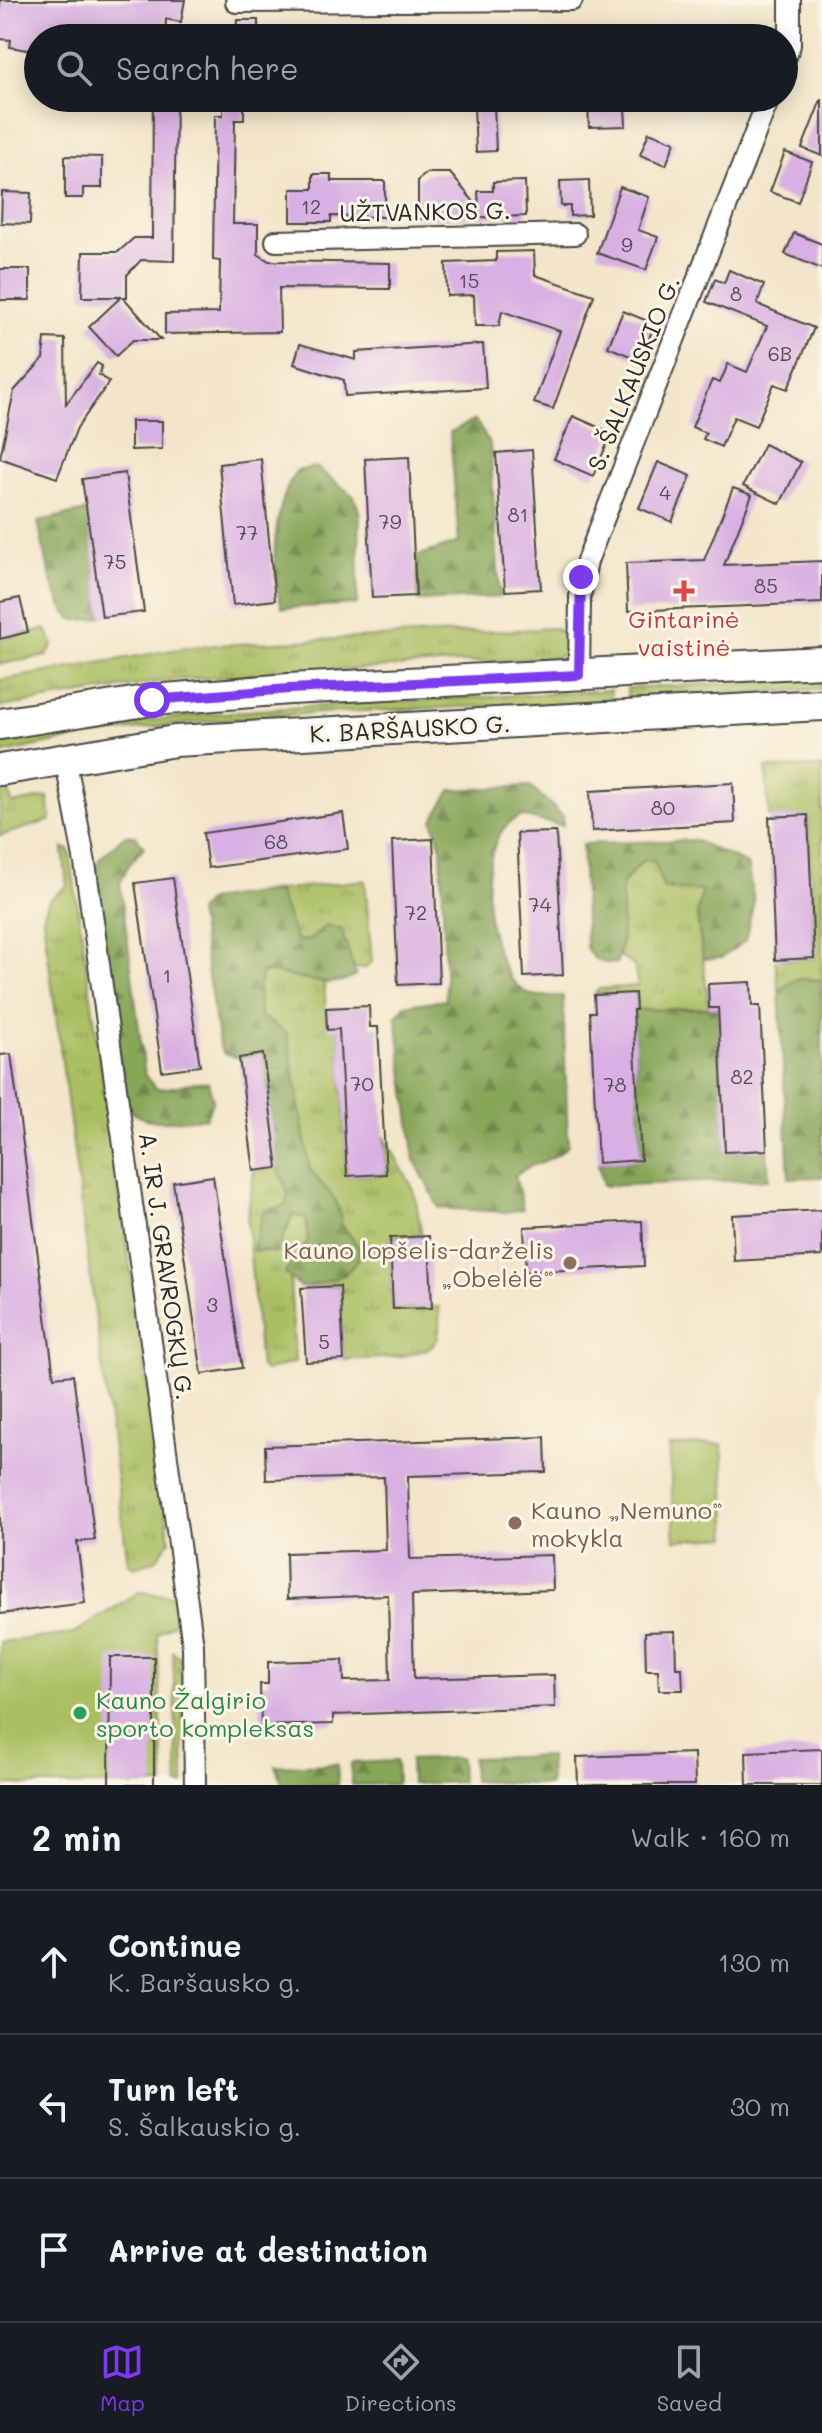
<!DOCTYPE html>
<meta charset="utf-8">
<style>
body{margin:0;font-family:Mali,sans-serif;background:#20242c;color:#f1f3f6}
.stop{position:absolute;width:24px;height:24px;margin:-18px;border:6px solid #7c3aed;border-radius:50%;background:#fff}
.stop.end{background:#7c3aed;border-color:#fff;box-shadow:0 2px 8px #0008}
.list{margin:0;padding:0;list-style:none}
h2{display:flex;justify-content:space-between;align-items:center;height:104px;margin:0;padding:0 32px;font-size:34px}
h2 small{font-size:26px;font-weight:400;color:#9ea1a6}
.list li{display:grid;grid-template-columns:52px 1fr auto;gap:24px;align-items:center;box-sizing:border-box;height:144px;padding:0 32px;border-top:2px solid #363941}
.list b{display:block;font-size:30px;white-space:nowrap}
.list p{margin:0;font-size:26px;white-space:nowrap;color:#9ea1a6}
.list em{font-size:26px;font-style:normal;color:#9ea1a6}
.icon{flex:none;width:44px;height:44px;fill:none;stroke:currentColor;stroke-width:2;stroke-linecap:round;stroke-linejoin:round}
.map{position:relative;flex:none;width:822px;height:1785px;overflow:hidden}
.search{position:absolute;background:#171b24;box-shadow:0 4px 20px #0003;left:24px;right:24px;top:24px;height:88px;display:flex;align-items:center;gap:20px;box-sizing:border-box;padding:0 28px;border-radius:44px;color:#9ea1a6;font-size:30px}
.sheet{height:536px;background:#171b24}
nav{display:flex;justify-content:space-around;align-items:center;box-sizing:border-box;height:112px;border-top:2px solid #363941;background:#171b24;font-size:22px;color:#9ea1a6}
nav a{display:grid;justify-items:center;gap:4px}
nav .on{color:#7c3aed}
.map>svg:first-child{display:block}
.grass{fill:url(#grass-tufts);stroke:#6a7547;stroke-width:2}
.forest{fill:url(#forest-firs);stroke:#596842;stroke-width:2}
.garden{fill:#aabf63;stroke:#6a7547;stroke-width:2}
.building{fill:#d9b0e3}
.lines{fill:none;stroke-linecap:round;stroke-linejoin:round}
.minor-casing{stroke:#494743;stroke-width:24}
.primary-casing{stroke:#494743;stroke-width:34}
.minor{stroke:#fff;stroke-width:20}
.primary{stroke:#fff;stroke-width:30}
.route{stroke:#7c3aed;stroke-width:10}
.health-dot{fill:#e0444e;stroke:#fcf5e5;stroke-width:3}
.education-dot{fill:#8d6e63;stroke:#fcf5e5;stroke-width:3}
.leisure-dot{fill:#2e9e5b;stroke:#fcf5e5;stroke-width:3}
.labels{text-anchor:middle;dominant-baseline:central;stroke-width:6;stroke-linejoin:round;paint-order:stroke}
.number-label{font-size:20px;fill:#564c59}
.street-label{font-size:24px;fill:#2b2b2b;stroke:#fcf5e5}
.health-label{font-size:24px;fill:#be3a42;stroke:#fcf5e5}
.education-label{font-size:24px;fill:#785e54;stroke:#fcf5e5;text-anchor:end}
.leisure-label{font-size:24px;fill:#27864d;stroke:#fcf5e5;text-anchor:start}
</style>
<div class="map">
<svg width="822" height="1785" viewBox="0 0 822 1785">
<defs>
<pattern id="grass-tufts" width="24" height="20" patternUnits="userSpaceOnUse" patternTransform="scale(2)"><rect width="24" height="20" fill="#aabf63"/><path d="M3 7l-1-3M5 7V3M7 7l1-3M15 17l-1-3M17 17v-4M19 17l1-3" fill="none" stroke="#8b9b52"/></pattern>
<pattern id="forest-firs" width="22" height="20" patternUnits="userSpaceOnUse" patternTransform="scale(2)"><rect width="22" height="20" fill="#87a659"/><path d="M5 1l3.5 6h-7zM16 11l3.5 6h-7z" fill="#6f874a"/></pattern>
</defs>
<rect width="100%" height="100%" fill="#fcf5e5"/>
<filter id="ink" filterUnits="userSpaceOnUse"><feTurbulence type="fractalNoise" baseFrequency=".0125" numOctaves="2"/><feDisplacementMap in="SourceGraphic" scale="16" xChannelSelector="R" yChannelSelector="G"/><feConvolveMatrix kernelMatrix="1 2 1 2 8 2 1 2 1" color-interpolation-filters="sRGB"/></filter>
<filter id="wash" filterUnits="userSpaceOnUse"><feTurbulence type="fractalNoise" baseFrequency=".006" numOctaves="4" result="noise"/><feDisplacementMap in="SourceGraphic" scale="32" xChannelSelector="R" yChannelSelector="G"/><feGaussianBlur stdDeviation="1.8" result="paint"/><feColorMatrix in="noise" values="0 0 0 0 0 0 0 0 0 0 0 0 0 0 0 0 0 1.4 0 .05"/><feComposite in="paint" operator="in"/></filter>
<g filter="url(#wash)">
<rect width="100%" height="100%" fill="#f3e5ca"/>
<g class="grass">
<polygon points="556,628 567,639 567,651 559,657 171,680 0,707 0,680 196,646"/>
<polygon points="46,629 53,645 47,656 0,664 0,639"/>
<polygon points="822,679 822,689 627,700 627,688"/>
<path d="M611,690v11c-199,10 -417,7 -611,53v-10c202,-40 406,-41 611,-54z"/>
<polygon points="822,767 822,980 797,979 779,990 775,960 814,958 808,816 769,817 766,768"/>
<polygon points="8,787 12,804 48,797 51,820 0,836 0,788"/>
<polygon points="63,848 69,850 71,860 170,1541 156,1560 134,1567 128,1563 43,917 49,900 67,886"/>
<path d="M643,860c24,1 35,28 60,31l-6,23 12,94 -73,2 -1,-17 -41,2 5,-6 39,-3 -4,-20 -15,-11 3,-71z"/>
<polygon points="365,880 372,962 364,969 354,968 341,929 326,925 310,940 297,941 277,890"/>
<path d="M262,972c23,0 39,11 62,8l3,49h12l8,147 39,-2 -2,-38 30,54 8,46 -32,2 3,71 46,-2c0,10 2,25 -2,33 -11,20 -71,18 -93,20l-5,-74 -38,2 44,-13 17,-24 -20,-26 -6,-24 -26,-31 -23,-136 -27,-18 -2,-28z"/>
<polygon points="278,1168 288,1193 287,1232 292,1215 307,1218 308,1242 285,1273 290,1277 295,1362 265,1371 260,1366 247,1219 254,1171"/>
<polygon points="173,1652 181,1657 184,1785 178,1785"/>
</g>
<g class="forest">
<polygon points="475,420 490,444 500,597 418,601 417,556 459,542 450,432"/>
<path d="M316,467l38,29 6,18 -3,90 -75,4c-13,-43 -9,-99 14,-137z"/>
<path d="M87,511l15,106c-8,1 -19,4 -26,3 -21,-4 -34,-79 -38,-99z"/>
<path d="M530,786l33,30v10l-42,-10c-4,3 -12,6 -15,10 -32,34 -21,144 21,167 9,5 26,3 36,3l5,149c-15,18 -34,16 -53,30l8,34 -17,3 -67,-4 -24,-47 -19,-145 9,-11 41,-5 -5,-153 -8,-27 18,-30z"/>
<path d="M125,835l11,1 8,11 -16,19 -8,17 25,192 11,13c19,2 33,-8 52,-6l5,18 -7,18c-26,1 -63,11 -80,-12l-30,-234 3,-13z"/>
<path d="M694,840l53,24 7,38 -9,39 -24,17 -18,1 -6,-45 5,-23 -38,-2 -10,-28 -11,-1 -21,24v54l-5,25c-16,1 -24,-2 -31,-16l-4,-103z"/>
<path d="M277,890l20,51 13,-1 16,-15 15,4 15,46c-30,19 -62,-3 -94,-3l-4,17 2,27 27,17 23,137 26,31 6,24 20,26c-9,27 -36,30 -61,37l-16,-15 23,-31 -2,-24 -14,-3 -15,38 -24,-3 10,-39 22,-5 3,-13 -10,-25 -15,-113 -24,3 -15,-4 -5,-9 -21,-133 11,-12z"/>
<polygon points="797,979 822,980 822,1177 789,1178 779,990"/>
<polygon points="718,1008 726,1152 767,1150 769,1179 603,1186 598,1163 641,1160 633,1010"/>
<polygon points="549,1756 550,1785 473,1781 472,1758"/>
<polygon points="460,1758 461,1782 411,1784 410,1760"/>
<polygon points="396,1761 397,1784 352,1785 351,1763"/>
<polygon points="337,1764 338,1785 283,1785 275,1766"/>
</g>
<g class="garden">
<polygon points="722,1444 728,1537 675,1540 669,1447"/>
<polygon points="139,1592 176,1596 176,1622 157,1634 164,1785 0,1785 0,1642 73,1634"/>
</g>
<g id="blocks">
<g class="building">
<polygon points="0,0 185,0 181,22 166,19 165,38 38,38 38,52 10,47 11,40 0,39"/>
<polygon points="237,20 258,20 258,38 236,38"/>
<polygon points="153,98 176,98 174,261 141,260 127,275 127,297 123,297 161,340 133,340 116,356 89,327 121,297 82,297 83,252 118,252 134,238 152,238"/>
<polygon points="223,98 244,98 244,120 235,120 233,224 258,224 258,254 269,261 390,263 390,289 279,288 280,332 165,334 165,314 219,313 220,261 213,260 215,115 223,115"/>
<polygon points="609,99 609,106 625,106 626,126 589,127 588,100"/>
<polygon points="821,100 822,100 822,156 802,148"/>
<polygon points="494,105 496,151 476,152 474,106"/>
<polygon points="649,132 675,142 666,165 640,155"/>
<polygon points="785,152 812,162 798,202 770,192"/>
<polygon points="65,156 102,157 102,188 83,188 83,198 65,198"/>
<polygon points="427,173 450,173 479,208 478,191 493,191 493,182 525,181 526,216 418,219 418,180"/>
<polygon points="313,174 331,174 331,181 385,181 385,217 331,216 331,222 291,222 291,189 313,189"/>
<polygon points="589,180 590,215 570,216 570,206 561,206 560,181"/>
<polygon points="620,187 649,197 638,230 658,237 646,270 597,253"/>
<polygon points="2,192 31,193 30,224 1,223"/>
<polygon points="794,233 822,244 822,269 785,254"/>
<polygon points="534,251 535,275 594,295 553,409 534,403 560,331 502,311 499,326 475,326 474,295 447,296 446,263 496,261 496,252"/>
<rect x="0" y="269" width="30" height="31"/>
<polygon points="729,270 764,285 757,304 814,328 788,389 774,384 756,426 734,417 721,447 703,439 706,433 692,427 712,380 720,383 728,364 747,372 767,326 706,302 715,279 724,283"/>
<polygon points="623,311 655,324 640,360 608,347"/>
<polygon points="45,338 65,339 66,404 97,363 102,366 99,375 109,382 77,428 57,478 0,458 14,391 43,359"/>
<polygon points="300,344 356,360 356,352 483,344 486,388 345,396 344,380 294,364"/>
<polygon points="573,416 612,433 593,476 554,459"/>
<polygon points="131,421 162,421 162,449 131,450"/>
<polygon points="764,444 801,462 780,504 743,486"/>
<polygon points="532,450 541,589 505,591 496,453"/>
<polygon points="409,457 416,596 372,598 365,459"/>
<polygon points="261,459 275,600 233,605 219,464"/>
<polygon points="658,462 691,476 672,522 639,508"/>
<polygon points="125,473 144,612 102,617 82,479"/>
<polygon points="733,488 752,495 724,565 822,561 822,603 628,611 626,563 704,560"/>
<polygon points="20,598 28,632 0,639 0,602"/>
<polygon points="733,783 735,823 592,831 590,791"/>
<polygon points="343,813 348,849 208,868 203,833"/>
<polygon points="808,815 814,958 775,960 769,817"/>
<polygon points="556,832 563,975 524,977 517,833"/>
<polygon points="433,839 439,983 398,985 392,841"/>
<polygon points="173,878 200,1066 162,1071 135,883"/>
<polygon points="751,982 752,1006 760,1006 767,1150 725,1152 718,1008 709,1008 708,984"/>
<polygon points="635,993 636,1010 633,1010 641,1160 598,1163 590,1012 595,1012 594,995"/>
<polygon points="369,1006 370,1027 378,1027 386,1174 347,1176 339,1029 327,1030 326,1008"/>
<polygon points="11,1054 54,1377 73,1375 95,1540 77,1542 85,1603 0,1614 0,1055"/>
<polygon points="263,1054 278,1168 254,1171 239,1058"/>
<polygon points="213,1176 242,1368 202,1374 173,1182"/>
<polygon points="822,1210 822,1256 734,1261 732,1215"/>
<polygon points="642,1221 644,1266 526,1272 524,1227"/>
<polygon points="429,1236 432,1308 393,1309 390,1238"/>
<polygon points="340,1286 344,1360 306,1362 301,1288"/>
<polygon points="545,1437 546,1472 408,1476 410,1559 552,1555 553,1590 412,1595 414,1679 554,1675 555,1707 333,1715 333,1724 261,1726 260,1684 268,1684 268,1662 343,1660 344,1681 390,1680 388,1595 287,1599 286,1553 386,1550 384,1477 266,1480 265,1446"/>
<polygon points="675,1631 676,1668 682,1668 683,1690 659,1690 658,1670 646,1670 645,1632"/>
<polygon points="110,1657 154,1657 154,1785 109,1785"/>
<polygon points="822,1749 822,1785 747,1785 746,1752"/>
<polygon points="694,1753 695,1785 578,1785 577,1757"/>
</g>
</g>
</g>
<g filter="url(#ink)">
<use href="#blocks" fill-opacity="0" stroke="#494743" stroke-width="2"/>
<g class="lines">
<defs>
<g id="minor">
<polyline points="236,2 572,0"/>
<polyline points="784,61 790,45 790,0"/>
<polyline points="276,241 575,234"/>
<polyline points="579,675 580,597 587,561 769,98"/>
<polyline points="65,757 85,863 193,1646 195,1785"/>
</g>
<g id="primary">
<polyline points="0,724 152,700 289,689 822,662"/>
<polyline points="0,770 175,741 822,705"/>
</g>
</defs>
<use href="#minor" class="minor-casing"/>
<use href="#primary" class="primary-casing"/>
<use href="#minor" class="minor"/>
<use href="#primary" class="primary"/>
</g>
</g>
<g class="lines" filter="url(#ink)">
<polyline class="route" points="152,700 289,689 579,675 581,577"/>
</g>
<path class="health-dot" d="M680 579h8v8h8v8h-8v8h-8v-8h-8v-8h8z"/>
<g class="education-dot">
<circle cx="570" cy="1263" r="8"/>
<circle cx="515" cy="1523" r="8"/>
</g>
<circle class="leisure-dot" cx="80" cy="1713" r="8"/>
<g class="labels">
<g class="number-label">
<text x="311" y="206">12</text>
<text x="627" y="244">9</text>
<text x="469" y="280">15</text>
<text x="736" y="293">8</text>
<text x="780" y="353">6B</text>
<text x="665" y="492">4</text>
<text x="518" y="514">81</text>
<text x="390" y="521">79</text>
<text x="247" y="532">77</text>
<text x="115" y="561">75</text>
<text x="766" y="585">85</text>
<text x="663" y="807">80</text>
<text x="276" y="841">68</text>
<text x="540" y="904">74</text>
<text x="416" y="912">72</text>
<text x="167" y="975">1</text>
<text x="742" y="1076">82</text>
<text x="362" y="1083">70</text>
<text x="615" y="1084">78</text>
<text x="212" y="1304">3</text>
<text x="324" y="1341">5</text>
</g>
<g class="street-label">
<text transform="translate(425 211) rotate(-1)">UŽTVANKOS G.</text>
<text transform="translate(633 373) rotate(-68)">S. ŠALKAUSKIO G.</text>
<text transform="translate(410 728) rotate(-3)">K. BARŠAUSKO G.</text>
<text transform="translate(167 1266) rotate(82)">A. IR J. GRAVROGKŲ G.</text>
</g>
<g class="health-label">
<text x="684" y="618">Gintarinė<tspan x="684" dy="28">vaistinė</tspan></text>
</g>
<g class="education-label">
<text x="554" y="1249">Kauno lopšelis-darželis<tspan x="554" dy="28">„Obelėlė“</tspan></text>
<text x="531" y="1509" text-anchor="start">Kauno „Nemuno“<tspan x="531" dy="28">mokykla</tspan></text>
</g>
<g class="leisure-label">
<text x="96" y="1699">Kauno Žalgirio<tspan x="96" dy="28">sporto kompleksas</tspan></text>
</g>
</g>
</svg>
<div class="stop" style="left:152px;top:700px"></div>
<div class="stop end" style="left:581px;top:577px"></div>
<div class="search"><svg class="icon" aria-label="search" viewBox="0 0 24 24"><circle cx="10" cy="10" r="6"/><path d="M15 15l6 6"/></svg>Search here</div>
</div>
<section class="sheet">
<h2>2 min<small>Walk · 160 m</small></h2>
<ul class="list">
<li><svg class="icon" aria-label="ahead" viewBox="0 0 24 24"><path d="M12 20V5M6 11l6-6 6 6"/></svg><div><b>Continue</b><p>K. Baršausko g.</p></div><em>130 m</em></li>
<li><svg class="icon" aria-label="left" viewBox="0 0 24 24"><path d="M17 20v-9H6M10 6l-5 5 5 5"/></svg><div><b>Turn left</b><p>S. Šalkauskio g.</p></div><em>30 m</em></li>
<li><svg class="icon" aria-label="arrive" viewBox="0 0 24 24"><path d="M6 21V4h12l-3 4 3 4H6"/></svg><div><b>Arrive at destination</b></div></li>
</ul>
</section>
<nav>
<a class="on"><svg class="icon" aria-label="map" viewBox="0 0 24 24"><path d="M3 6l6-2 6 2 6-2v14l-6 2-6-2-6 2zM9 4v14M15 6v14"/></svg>Map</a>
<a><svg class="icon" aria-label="directions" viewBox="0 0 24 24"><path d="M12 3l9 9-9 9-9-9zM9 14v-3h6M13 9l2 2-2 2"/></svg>Directions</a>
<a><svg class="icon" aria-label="saved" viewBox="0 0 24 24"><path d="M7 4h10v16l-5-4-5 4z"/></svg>Saved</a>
</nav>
